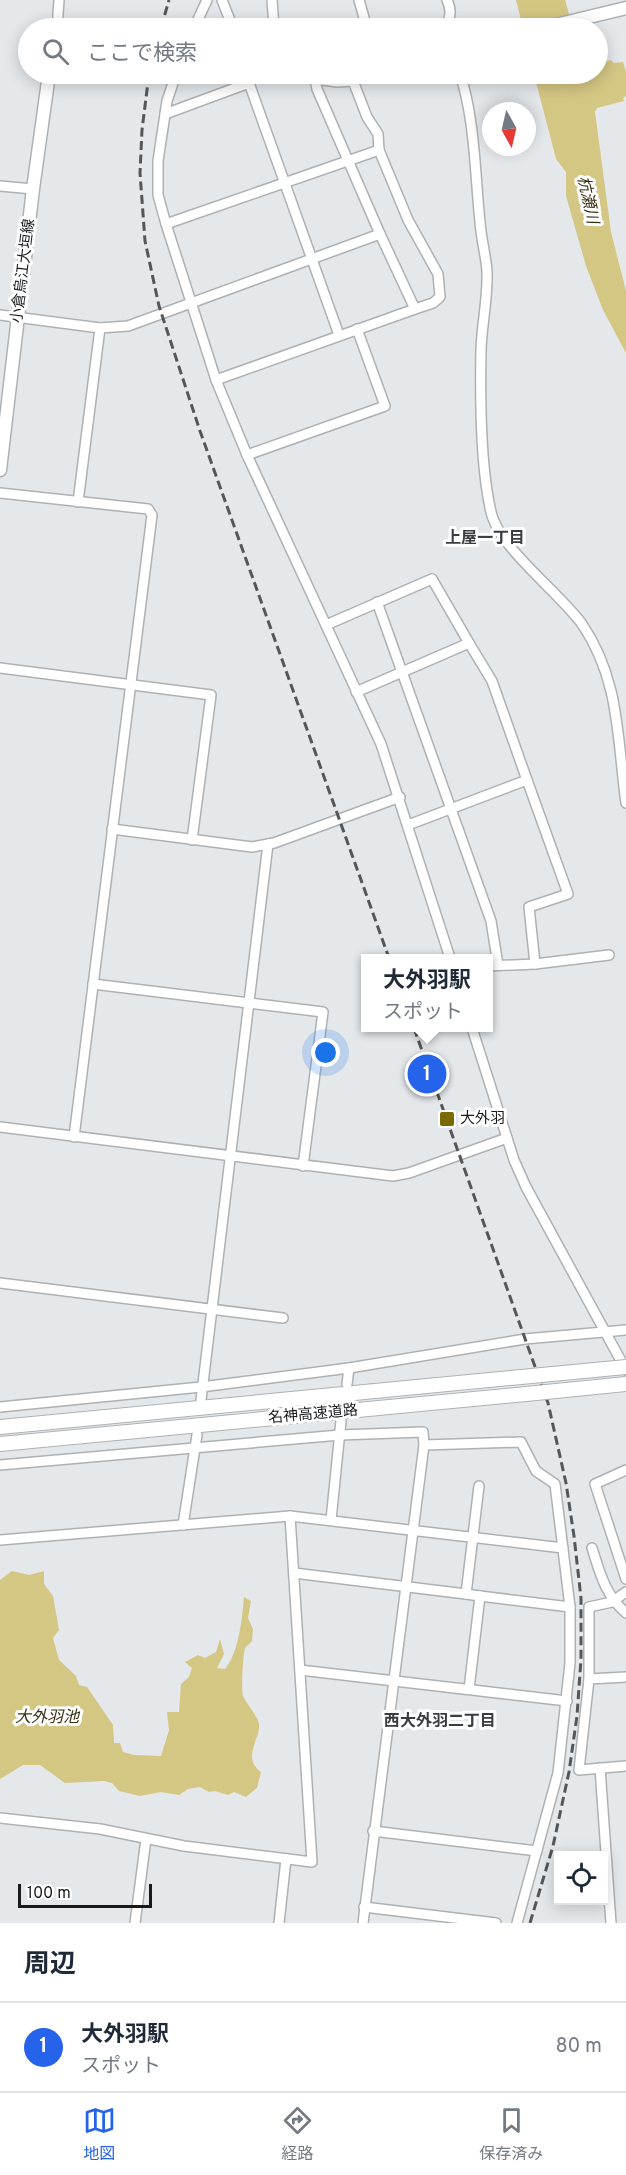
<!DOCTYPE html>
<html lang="ja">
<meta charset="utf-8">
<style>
body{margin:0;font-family:Overpass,"Noto Sans JP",sans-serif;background:#f2f2f3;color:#1f2937}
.controls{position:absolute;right:18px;bottom:18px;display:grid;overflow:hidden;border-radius:0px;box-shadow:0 3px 15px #0003}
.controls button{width:54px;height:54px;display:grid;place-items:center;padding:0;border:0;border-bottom:2px solid #e0e1e3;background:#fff;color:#1f2937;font:30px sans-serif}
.compass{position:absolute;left:482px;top:102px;width:54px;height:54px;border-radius:50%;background:#fff;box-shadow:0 3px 15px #0003;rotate:172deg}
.scale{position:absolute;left:18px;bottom:15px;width:134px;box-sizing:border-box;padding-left:6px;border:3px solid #191a1c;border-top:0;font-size:16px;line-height:21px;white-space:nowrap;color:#191a1c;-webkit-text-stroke:4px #fff;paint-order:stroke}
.you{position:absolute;left:326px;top:1053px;width:21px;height:21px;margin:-15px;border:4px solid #fff;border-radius:50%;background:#1a73e8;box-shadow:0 0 0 9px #1a73e833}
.badge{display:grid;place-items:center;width:39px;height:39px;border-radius:50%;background:#2563eb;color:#fff;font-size:20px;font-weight:700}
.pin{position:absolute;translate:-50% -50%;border:3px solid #fff;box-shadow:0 2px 6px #0006}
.popup{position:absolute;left:361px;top:954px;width:132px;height:78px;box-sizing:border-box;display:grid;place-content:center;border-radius:0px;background:#fff;filter:drop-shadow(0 2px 4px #0005);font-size:20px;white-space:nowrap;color:#747a83}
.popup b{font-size:22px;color:#1f2937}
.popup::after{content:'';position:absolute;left:50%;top:100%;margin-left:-12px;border:12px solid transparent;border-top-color:#fff}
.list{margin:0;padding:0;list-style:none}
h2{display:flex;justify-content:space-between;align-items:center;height:78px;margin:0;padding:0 24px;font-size:26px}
h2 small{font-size:20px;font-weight:400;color:#747a83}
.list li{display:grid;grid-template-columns:39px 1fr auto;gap:18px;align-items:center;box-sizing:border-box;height:90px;padding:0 24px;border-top:2px solid #e0e1e3}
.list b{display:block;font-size:22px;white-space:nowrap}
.list p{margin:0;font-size:20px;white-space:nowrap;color:#747a83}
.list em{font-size:20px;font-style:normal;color:#747a83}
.icon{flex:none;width:33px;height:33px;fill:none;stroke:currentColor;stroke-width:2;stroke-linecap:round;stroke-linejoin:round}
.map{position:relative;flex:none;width:626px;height:1923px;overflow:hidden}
.search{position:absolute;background:#fff;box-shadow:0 3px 15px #0003;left:18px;right:18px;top:18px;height:66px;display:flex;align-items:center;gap:15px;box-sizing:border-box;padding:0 21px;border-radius:33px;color:#747a83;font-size:22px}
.sheet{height:168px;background:#fff}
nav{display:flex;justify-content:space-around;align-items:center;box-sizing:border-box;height:84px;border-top:2px solid #e0e1e3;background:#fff;font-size:16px;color:#747a83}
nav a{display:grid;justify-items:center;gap:3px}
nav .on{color:#2563eb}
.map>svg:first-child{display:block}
.water{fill:#d4c683}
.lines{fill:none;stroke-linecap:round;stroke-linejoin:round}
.minor-casing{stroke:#aeb1b4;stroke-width:12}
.major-casing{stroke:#aeb1b4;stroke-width:15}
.highway-casing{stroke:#aeb1b4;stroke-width:16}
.minor{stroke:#fff;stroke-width:9}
.major{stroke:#fff;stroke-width:12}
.highway{stroke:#fff;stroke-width:14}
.rail{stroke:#545658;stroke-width:3;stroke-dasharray:9 4.5;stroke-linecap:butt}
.highway-bridge-casing{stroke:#aeb1b4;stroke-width:16;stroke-linecap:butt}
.highway-bridge{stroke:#fff;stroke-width:14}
.poi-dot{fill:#7b6a01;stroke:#fff;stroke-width:2}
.labels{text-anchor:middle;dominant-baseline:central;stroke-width:6;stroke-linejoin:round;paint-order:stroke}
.street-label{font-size:15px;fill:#191a1c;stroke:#fff}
.poi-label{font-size:15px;fill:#191a1c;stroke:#fff;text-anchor:start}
.water-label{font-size:16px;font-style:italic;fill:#373112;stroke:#fff}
.neighbourhood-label{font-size:16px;font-weight:bold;fill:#3a3d40;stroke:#fff}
</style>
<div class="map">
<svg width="626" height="1923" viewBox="0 0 626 1923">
<rect width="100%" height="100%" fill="#e4e8eb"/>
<g class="water">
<polygon points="516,0 565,0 573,28 523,28"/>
<polygon points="611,60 614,63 623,62 626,72 626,96 623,98 624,101 597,108 595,112 611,232 626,291 626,353 603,310 586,266 566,196 566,172 556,159 534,74 598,74 598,64"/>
<path d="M12,1571l17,4 15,-4v13l9,12 6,34 -6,8 6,22 17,16 3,9 8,2 26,38 1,18h6l3,9 11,3 27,1 8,-26 -2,-18h12l2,-28 8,-7 3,-9 -7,-6 13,-7 7,3 11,-6 4,-13 4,15 -7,14 8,1c14,-17 17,-50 19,-72l7,4 -3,17 5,11 -1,12c-1,1 -6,6 -7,7 -2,6 -4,42 -2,48 4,8 15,21 16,28 2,14 -18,34 2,48l-4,16 -11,9 -12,-5 -6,3 -13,-4 -6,1 -9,-5 -12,2 -9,6 -18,-3 -21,4 -21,-5 -7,-8 -8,-2 -39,2 -25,-18h-17l-23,14v-199z"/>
</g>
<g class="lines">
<defs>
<g id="minor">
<polyline points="222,0 233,28"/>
<polyline points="272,0 274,28"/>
<polyline points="359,0 367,28"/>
<polyline points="57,28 59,0"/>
<polyline points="194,28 207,0"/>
<path d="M444,28c7,-9 8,-18 3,-28"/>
<polyline points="176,74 167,101 158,161 158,195 166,224 216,380 247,455 381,744 450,958"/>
<path d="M460,74c15,45 15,101 20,148 1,17 6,33 7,50 1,25 -5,51 -6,77 -1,49 -1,116 10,163 8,36 68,80 91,112 38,56 35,114 44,179"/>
<polyline points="315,79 337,82 353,81 359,74"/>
<polyline points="249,83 339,335"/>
<polyline points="165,114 249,83 246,74"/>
<polyline points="379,150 408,220 438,274 440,297 433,303 415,309"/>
<polyline points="0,186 33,189"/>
<polyline points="166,224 379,150 378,134 367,117 353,81"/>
<polyline points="0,315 100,328 128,326 380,234"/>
<polyline points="216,380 415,309 380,234 317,89 314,74"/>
<polyline points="247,455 385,406 357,329"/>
<polyline points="0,493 148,509 152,515 74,1137"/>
<polyline points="78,502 100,328"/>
<polyline points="377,602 491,921 498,965"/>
<polyline points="326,625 432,579 469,643 356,692"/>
<polyline points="469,643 492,681 527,780"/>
<polyline points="0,668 211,695 192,840"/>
<polyline points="408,825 527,780 568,894 529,907 535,964"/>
<polyline points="112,829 252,847 274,843 400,797"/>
<polyline points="488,966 535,964 609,955"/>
<polyline points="93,984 323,1012 303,1166"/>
<polyline points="472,1028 514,1160 526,1187 626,1370"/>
<polyline points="0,1127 393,1176 409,1173 507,1138"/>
<polyline points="0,1283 283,1318"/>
<polyline points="347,1384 349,1368"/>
<polyline points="201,1400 268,844"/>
<polyline points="0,1407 201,1387 349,1368 525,1339 626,1330"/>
<polyline points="424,1445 521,1442 536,1471 555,1484 570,1607 480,1596"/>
<polyline points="0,1465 340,1435 423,1432 424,1445 363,1923"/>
<polyline points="626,1470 595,1484 626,1579"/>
<polyline points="331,1520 341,1421"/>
<polyline points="183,1525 197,1435"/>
<polyline points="0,1540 290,1516 563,1548"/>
<path d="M592,1548c8,25 13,47 34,65"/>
<polyline points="294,1573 466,1594"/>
<polyline points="300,1670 567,1701"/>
<polyline points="626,1677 589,1679 579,1770 626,1766"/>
<polyline points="589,1679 589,1607 612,1602 626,1592"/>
<polyline points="469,1689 480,1596 466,1594 479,1486"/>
<polyline points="600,1768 611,1923"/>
<polyline points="0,1818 100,1829 184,1846 312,1862 290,1516"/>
<polyline points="373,1831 537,1851"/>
<polyline points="364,1907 496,1923"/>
<polyline points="135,1923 146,1839"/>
<polyline points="279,1923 286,1859"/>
<polyline points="517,1923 558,1773 570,1663 570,1607"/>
</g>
<g id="major">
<polyline points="543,28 626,8"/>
<polyline points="0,470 33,189 49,74"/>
</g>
<g id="highway">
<polyline points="0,1427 521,1377"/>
<polyline points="0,1444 526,1394"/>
</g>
</defs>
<use href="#minor" class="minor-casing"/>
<use href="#major" class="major-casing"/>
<use href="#highway" class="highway-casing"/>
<use href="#minor" class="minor"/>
<use href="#major" class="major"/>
<use href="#highway" class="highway"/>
<g class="rail">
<polyline points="161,28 169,0"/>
<polyline points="149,74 142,130 140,173 145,241 159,306 200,431 389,958"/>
<polyline points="414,1028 548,1403 566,1483 574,1536 581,1598 581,1659 577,1716 569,1772 553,1846 530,1923"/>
</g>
<defs>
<g id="highway-bridge">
<polyline points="521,1377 626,1367"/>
<polyline points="526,1394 626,1384"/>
</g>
</defs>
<use href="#highway-bridge" class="highway-bridge-casing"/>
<use href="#highway-bridge" class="highway-bridge"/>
</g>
<rect class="poi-dot" x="439" y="1111" width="16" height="16" rx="3"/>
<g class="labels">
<g class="street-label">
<text transform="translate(24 271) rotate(-83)">小倉烏江大垣線</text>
<text transform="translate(313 1415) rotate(-5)">名神高速道路</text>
</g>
<g class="poi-label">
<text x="460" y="1119">大外羽</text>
</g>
<g class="water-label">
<text transform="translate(587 200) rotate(78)">杭瀬川</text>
<text x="47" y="1718">大外羽池</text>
</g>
<g class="neighbourhood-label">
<text x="485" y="539">上屋一丁目</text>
<text x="440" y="1722">西大外羽二丁目</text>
</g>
</g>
</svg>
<div class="controls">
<button><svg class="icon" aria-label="locate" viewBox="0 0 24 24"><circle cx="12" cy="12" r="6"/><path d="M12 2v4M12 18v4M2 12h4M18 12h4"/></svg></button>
</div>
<svg class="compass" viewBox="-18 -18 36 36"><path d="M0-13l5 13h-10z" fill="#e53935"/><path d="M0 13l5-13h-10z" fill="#747a83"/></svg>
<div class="scale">100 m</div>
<div class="you"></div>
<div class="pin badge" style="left:427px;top:1074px">1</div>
<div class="popup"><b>大外羽駅</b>スポット</div>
<div class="search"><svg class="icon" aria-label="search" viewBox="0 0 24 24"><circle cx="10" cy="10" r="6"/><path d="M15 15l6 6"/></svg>ここで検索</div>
</div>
<section class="sheet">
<h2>周辺<small></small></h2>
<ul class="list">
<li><span class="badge">1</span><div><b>大外羽駅</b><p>スポット</p></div><em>80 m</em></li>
</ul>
</section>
<nav>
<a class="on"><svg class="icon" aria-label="map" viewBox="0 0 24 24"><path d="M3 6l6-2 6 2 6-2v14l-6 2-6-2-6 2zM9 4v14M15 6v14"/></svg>地図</a>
<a><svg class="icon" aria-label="directions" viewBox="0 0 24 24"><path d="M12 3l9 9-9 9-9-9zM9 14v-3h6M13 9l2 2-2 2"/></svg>経路</a>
<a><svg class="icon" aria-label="saved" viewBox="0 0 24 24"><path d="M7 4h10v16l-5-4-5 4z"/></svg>保存済み</a>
</nav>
